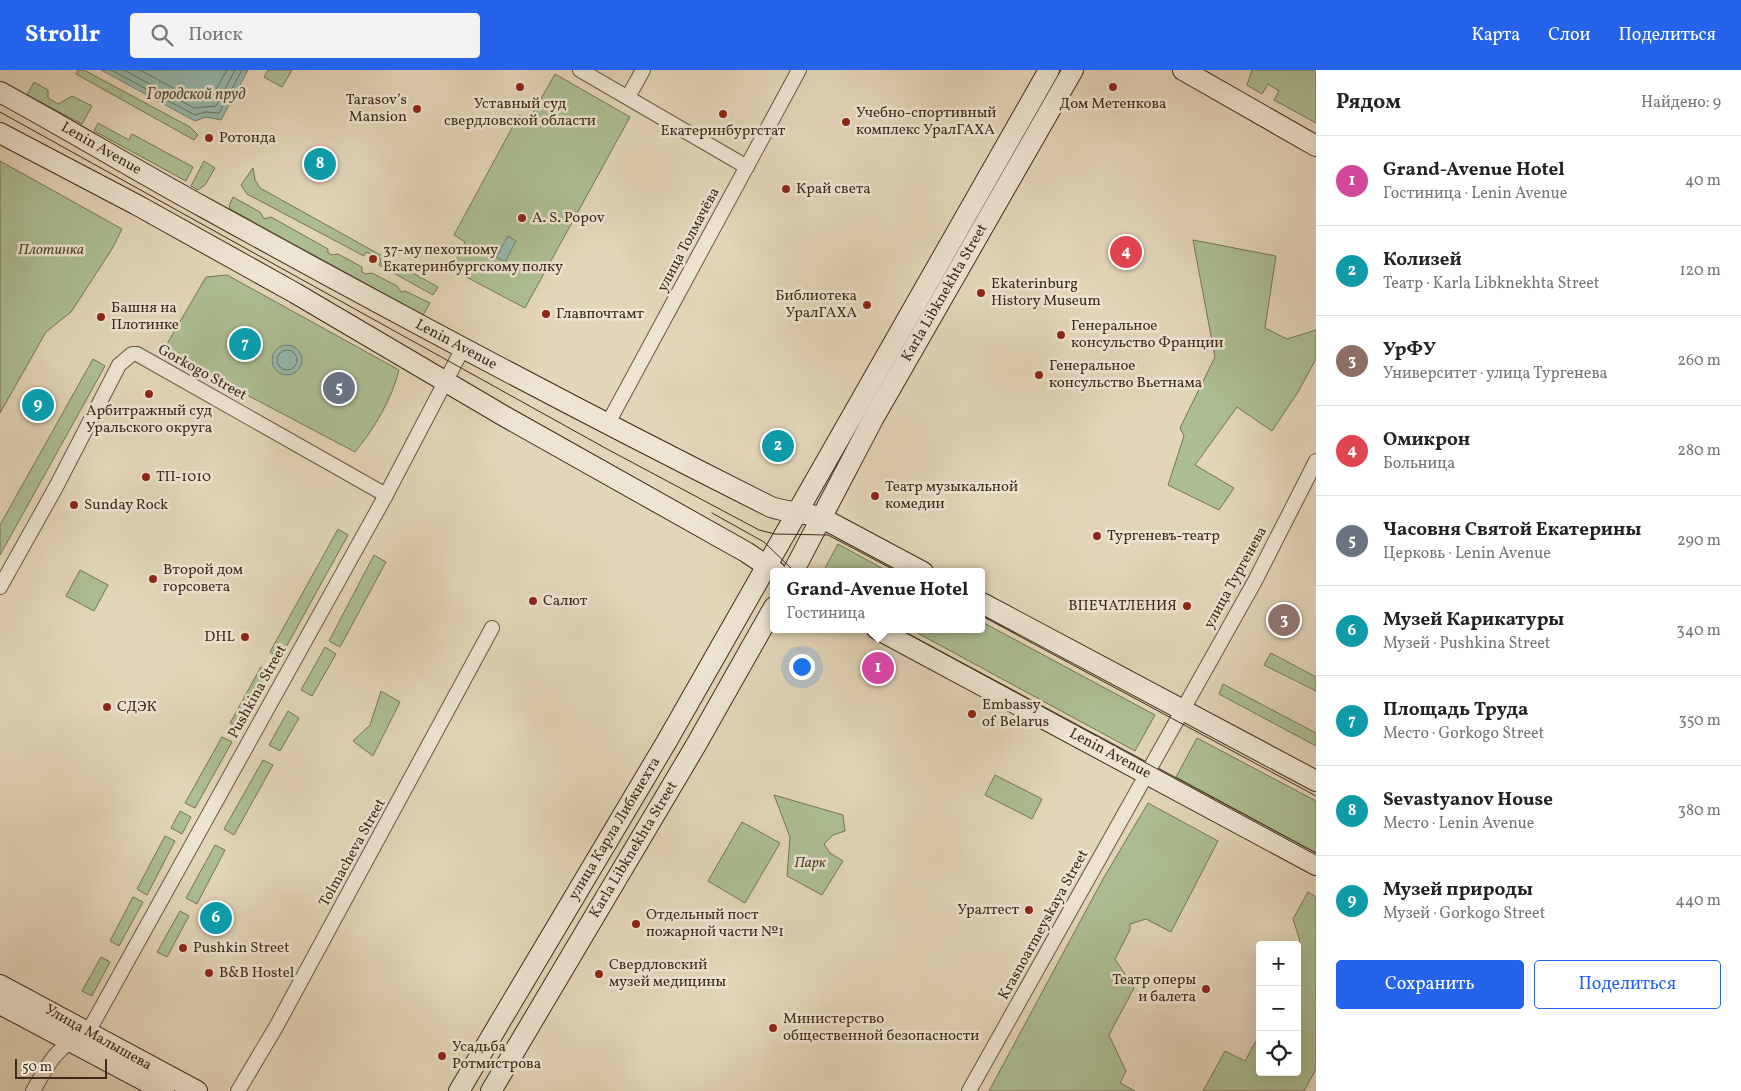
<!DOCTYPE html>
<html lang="ru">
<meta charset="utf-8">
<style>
body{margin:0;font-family:Vollkorn,serif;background:#f2f2f2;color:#222}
.controls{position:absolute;right:15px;bottom:15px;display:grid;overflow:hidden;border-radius:5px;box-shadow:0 5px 20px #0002}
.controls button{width:45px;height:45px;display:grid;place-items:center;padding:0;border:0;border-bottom:1px solid #e0e0e0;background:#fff;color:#222;font:25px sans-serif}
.scale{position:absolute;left:15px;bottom:12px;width:92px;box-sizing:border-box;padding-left:5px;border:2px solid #402a19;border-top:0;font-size:14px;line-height:18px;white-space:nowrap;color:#402a19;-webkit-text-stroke:4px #ede4d2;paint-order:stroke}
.you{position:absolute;left:801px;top:596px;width:18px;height:18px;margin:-12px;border:4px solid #fff;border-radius:50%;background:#1a73e8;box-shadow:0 0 0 8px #1a73e833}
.badge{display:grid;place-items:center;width:32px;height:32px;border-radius:50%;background:#2563eb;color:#fff;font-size:16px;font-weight:700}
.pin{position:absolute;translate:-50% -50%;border:2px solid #fff;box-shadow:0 1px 5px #0006}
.popup{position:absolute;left:770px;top:498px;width:215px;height:65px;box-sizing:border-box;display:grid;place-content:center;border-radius:5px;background:#fff;filter:drop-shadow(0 1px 4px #0005);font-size:16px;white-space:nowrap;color:#767676}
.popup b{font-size:19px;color:#222}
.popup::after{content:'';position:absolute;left:50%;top:100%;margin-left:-10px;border:10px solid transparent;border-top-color:#fff}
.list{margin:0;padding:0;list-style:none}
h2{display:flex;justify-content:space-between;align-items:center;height:65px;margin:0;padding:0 20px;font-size:21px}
h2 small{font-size:16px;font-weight:400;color:#767676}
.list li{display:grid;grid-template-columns:32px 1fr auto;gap:15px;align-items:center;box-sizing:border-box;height:90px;padding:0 20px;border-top:1px solid #e0e0e0}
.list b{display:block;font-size:19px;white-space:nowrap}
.list p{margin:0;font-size:16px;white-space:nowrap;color:#767676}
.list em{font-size:16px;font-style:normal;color:#767676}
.actions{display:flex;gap:10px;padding:15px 20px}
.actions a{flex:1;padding:11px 0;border:1px solid #2563eb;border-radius:5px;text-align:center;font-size:18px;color:#2563eb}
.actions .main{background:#2563eb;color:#fff}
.icon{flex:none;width:28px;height:28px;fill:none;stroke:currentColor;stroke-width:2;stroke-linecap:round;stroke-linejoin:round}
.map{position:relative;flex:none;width:1316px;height:1021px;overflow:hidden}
header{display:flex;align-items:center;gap:30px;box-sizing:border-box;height:70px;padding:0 25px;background:#2563eb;color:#fff}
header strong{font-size:24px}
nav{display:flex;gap:28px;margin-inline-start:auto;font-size:18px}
.search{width:350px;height:45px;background:#f2f2f2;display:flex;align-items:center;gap:12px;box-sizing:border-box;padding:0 18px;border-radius:5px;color:#767676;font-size:19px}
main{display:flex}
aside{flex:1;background:#fff}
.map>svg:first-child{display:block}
.green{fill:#adbe94;stroke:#767456}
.water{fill:#95b9ac;stroke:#738071}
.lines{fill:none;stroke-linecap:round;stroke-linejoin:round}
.shore{stroke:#6a7262;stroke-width:1}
.street-casing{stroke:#695541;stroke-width:16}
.secondary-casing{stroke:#402a19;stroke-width:22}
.street{stroke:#ede4d2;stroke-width:14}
.secondary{stroke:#ede4d2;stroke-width:20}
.tram{stroke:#402a19;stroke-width:1}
.poi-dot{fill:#8f2418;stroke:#ede4d2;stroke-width:2}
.labels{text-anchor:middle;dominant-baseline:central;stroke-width:5;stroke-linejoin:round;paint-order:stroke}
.poi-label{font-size:15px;fill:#402a19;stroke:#ede4d2;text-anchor:start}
.street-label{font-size:15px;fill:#402a19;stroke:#ede4d2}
.park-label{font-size:15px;font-style:italic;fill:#564832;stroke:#ede4d2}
.water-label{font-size:16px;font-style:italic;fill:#554e3e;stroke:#ede4d2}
</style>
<header>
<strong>Strollr</strong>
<div class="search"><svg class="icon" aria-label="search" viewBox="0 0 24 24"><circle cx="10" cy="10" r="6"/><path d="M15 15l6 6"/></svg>Поиск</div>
<nav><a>Карта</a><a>Слои</a><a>Поделиться</a></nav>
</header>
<main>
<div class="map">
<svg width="1316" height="1021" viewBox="0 0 1316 1021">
<rect width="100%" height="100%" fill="#e3d5b9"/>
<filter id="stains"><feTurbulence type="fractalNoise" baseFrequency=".004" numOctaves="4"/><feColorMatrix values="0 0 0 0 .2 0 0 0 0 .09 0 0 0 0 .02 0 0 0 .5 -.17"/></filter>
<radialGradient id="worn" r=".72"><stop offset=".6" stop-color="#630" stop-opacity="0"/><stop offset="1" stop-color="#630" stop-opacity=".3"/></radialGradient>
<g class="green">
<polygon points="78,0 84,0 190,57 198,65 194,70 76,4"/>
<polygon points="268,0 292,0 282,17 264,7"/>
<polygon points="1252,0 1316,0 1316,53 1274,30 1279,21 1268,14 1262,24 1247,15"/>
<polygon points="555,4 630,47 525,238 451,199 465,172 454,165 519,45 529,50"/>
<polygon points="34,12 48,20 48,28 58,34 72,26 92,36 82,54 27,25"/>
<polygon points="98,53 129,70 132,64 193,97 186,111 94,61"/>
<polygon points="0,91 122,159 112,179 71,242 46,262 0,343"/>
<polygon points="204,91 215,98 205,115 198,120 191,116"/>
<polygon points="253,98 255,110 260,118 438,217 433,225 379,195 381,190 366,182 364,186 247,124 241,115"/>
<polygon points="233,127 260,142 264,149 271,147 328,179 328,183 332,185 338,184 362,197 362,202 366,204 372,203 397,216 401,222 405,221 430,233 423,245 230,139 229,136"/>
<polygon points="1193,170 1276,186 1265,258 1287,269 1316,260 1316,289 1298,322 1272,361 1237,337 1195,395 1234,418 1219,440 1168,415 1184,366 1180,358 1215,287"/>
<path d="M227,205l172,95c-7,29 -25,59 -44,82l-178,-94 -10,-14 39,-67z"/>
<polygon points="93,289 105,296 0,485 0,455"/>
<polygon points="338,459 348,465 280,588 270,582"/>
<polygon points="838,474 889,502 823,502"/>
<polygon points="374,485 386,492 340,577 329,571"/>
<polygon points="80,500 108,515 94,541 66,526"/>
<polygon points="982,552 1155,645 1135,681 910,559 982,559"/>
<polygon points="325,577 336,584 312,626 301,620"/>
<polygon points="1271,583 1316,607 1316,621 1264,595"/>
<polygon points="261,597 272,603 241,659 230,653"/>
<polygon points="1223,614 1316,663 1316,676 1219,624"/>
<polygon points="381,621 400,632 373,686 353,671 370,655"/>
<polygon points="288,641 299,648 280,681 269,675"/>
<polygon points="222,667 232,672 195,738 185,733"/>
<polygon points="1197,668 1316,731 1316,783 1176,707"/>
<polygon points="263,690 273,695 234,765 224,759"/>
<polygon points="995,705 1042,729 1032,749 985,725"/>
<polygon points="774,725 843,745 845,761 833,765 824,774 830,783 843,791 822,825 787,806 790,767"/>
<polygon points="1148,733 1218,771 1171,862 1146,849 1130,854 1130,860 1115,889 1134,918 1109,965 1126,1001 1120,1013 1135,1021 989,1021 1103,809"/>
<polygon points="180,741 191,747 182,764 171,758"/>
<polygon points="742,752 780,773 745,833 708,811"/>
<polygon points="165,766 175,771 147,825 137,819"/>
<polygon points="215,775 225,780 197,834 186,828"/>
<polygon points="1308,822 1316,827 1316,999 1304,1021 1203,1021 1225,981 1245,991 1260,964 1260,1002 1297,1002 1297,875 1300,871 1293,849"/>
<polygon points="133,827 143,832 119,876 110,871"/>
<polygon points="180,841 189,846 167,887 157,882"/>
<polygon points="101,887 110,892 92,926 82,921"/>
</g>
<g class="water">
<polygon points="101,0 248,0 221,50 206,47 195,51"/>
<polygon points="508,166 516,171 505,192 496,187"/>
<circle cx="287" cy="290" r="15"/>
</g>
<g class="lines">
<g class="shore">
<polyline points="111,0 195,45 205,42 219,43 242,0"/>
<polyline points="124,0 194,38 216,36 235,0"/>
<polyline points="140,0 195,30 211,28 227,0"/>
<circle cx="287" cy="290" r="10"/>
</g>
<defs>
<g id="street">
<polyline points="580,0 747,97"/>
<polyline points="628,27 643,0"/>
<polyline points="607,355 799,0"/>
<polyline points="0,517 56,417 119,295 132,284 137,284 386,425"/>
<path d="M33,1021c17,-30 22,-43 55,-59l298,-537 77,-147"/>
<polyline points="238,1021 276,957 492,558"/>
<polyline points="969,1021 1255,511 1316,391"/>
</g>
<g id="secondary">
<polyline points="1183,0 1316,76"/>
<path d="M0,22c70,38 137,79 207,117 186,103 374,203 564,298 17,6 34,5 51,11l101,54"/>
<polyline points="0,63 137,135 295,223 504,346 746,482 776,502"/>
<polyline points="793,502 873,349 1073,0"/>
<polyline points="982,533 1316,711"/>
<polyline points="877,559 1316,795"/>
<polyline points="0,915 197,1021"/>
<polyline points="0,934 164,1021"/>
<polyline points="459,1021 667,671 1049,0"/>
<polyline points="491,1021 696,675 774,537"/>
</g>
</defs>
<use href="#street" class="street-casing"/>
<use href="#secondary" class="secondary-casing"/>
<use href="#street" class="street"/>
<use href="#secondary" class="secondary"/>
<g class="tram">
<polyline points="0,42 607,379 759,460 775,464 828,465 898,502"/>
<polyline points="712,443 764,472 795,502"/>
<polyline points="982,546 1316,726"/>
<polyline points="899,559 1316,785"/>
</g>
</g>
<g class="poi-dot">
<circle cx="520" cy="17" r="5"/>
<circle cx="1113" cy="17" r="5"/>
<circle cx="417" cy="39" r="5"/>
<circle cx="723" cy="44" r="5"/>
<circle cx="846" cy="52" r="5"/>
<circle cx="209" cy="68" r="5"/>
<circle cx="786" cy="119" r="5"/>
<circle cx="522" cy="148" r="5"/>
<circle cx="373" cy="189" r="5"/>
<circle cx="981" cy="223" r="5"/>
<circle cx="867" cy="235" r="5"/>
<circle cx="546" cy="244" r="5"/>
<circle cx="101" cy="247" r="5"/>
<circle cx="1061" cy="265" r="5"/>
<circle cx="1039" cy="305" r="5"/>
<circle cx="149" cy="324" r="5"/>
<circle cx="146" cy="407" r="5"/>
<circle cx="875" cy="426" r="5"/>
<circle cx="74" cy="435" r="5"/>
<circle cx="1097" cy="466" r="5"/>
<circle cx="153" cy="509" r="5"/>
<circle cx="533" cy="531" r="5"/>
<circle cx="1187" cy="536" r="5"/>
<circle cx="245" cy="567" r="5"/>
<circle cx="107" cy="637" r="5"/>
<circle cx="972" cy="644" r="5"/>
<circle cx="1029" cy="840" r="5"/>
<circle cx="636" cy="854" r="5"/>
<circle cx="183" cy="878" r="5"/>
<circle cx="209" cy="903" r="5"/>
<circle cx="599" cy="904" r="5"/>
<circle cx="1206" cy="919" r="5"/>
<circle cx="773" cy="958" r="5"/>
<circle cx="442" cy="986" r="5"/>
</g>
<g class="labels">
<g class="poi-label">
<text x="407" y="30" text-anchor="end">Tarasov’s<tspan x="407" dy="17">Mansion</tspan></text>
<text x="520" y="34" text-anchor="middle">Уставный суд<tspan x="520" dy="17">свердловской области</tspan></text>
<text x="1113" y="34" text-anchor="middle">Дом Метенкова</text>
<text x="856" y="43">Учебно-спортивный<tspan x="856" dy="17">комплекс УралГАХА</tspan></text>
<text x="723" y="61" text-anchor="middle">Екатеринбургстат</text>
<text x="219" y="68">Ротонда</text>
<text x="796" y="119">Край света</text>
<text x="532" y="148">A. S. Popov</text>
<text x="383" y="180">37-му пехотному<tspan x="383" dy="17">Екатеринбургскому полку</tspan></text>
<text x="991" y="214">Ekaterinburg<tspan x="991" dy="17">History Museum</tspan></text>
<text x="857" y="226" text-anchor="end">Библиотека<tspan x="857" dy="17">УралГАХА</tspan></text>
<text x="111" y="238">Башня на<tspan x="111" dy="17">Плотинке</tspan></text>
<text x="556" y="244">Главпочтамт</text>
<text x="1071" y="256">Генеральное<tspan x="1071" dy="17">консульство Франции</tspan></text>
<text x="1049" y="296">Генеральное<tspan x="1049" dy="17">консульство Вьетнама</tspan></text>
<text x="149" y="341" text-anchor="middle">Арбитражный суд<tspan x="149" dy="17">Уральского округа</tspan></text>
<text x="156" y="407">ТП-1010</text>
<text x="885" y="417">Театр музыкальной<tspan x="885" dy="17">комедии</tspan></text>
<text x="84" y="435">Sunday Rock</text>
<text x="1107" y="466">Тургеневъ-театр</text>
<text x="163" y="500">Второй дом<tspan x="163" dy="17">горсовета</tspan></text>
<text x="543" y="531">Салют</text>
<text x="1177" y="536" text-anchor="end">ВПЕЧАТЛЕНИЯ</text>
<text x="235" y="567" text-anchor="end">DHL</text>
<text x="982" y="635">Embassy<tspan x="982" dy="17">of Belarus</tspan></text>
<text x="117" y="637">СДЭК</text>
<text x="1019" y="840" text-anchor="end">Уралтест</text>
<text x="646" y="845">Отдельный пост<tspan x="646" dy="17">пожарной части №1</tspan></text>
<text x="193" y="878">Pushkin Street</text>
<text x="609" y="895">Свердловский<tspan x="609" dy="17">музей медицины</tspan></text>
<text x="219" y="903">B&amp;B Hostel</text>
<text x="1196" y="910" text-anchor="end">Театр оперы<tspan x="1196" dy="17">и балета</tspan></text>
<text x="783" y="949">Министерство<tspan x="783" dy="17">общественной безопасности</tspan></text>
<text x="452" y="977">Усадьба<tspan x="452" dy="17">Ротмистрова</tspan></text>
</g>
<g class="street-label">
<text transform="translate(101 79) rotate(30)">Lenin Avenue</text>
<text transform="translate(689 170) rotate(-62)">улица Толмачёва</text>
<text transform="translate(945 223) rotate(-60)">Karla Libknekhta Street</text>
<text transform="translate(456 275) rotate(28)">Lenin Avenue</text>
<text transform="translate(202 303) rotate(29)">Gorkogo Street</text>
<text transform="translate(1236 508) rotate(-61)">улица Тургенева</text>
<text transform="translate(258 622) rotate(-61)">Pushkina Street</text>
<text transform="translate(1110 684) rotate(28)">Lenin Avenue</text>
<text transform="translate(615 759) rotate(-59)">улица Карла Либкнехта</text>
<text transform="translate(634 780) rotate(-59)">Karla Libknekhta Street</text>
<text transform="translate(353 783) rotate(-61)">Tolmacheva Street</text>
<text transform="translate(1044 855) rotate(-61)">Krasnoarmeyskaya Street</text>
<text transform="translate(98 968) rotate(29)">Улица Малышева</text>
</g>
<g class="park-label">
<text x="51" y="180">Плотинка</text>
<text x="810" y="793">Парк</text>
</g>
<g class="water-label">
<text x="196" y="25">Городской пруд</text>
</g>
</g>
<rect width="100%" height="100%" filter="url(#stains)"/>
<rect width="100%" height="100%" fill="url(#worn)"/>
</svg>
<div class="controls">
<button>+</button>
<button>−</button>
<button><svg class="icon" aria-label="locate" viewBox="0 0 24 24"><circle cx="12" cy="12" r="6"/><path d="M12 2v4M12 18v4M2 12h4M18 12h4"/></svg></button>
</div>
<div class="scale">50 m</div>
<div class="you"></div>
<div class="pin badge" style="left:878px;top:598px;background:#d1479c">1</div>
<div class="popup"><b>Grand-Avenue Hotel</b>Гостиница</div>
<div class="pin badge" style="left:778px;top:376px;background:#0f9aa8">2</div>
<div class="pin badge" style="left:1284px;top:550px;background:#8d6e63">3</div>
<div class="pin badge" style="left:1126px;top:182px;background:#e0444e">4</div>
<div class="pin badge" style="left:339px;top:318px;background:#6b7280">5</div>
<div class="pin badge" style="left:216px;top:848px;background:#0f9aa8">6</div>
<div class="pin badge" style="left:245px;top:274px;background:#0f9aa8">7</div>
<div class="pin badge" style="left:320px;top:94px;background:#0f9aa8">8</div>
<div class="pin badge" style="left:38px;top:335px;background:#0f9aa8">9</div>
</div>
<aside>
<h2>Рядом<small>Найдено: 9</small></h2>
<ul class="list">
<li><span class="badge" style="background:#d1479c">1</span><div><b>Grand-Avenue Hotel</b><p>Гостиница · Lenin Avenue</p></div><em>40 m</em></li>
<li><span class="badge" style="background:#0f9aa8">2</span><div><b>Колизей</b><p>Театр · Karla Libknekhta Street</p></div><em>120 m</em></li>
<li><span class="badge" style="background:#8d6e63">3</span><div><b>УрФУ</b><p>Университет · улица Тургенева</p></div><em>260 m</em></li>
<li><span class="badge" style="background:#e0444e">4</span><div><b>Омикрон</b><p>Больница</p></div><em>280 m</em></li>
<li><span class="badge" style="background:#6b7280">5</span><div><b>Часовня Святой Екатерины</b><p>Церковь · Lenin Avenue</p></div><em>290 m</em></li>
<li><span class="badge" style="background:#0f9aa8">6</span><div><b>Музей Карикатуры</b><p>Музей · Pushkina Street</p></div><em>340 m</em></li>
<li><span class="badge" style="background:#0f9aa8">7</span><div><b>Площадь Труда</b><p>Место · Gorkogo Street</p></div><em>350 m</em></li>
<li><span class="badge" style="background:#0f9aa8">8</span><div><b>Sevastyanov House</b><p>Место · Lenin Avenue</p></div><em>380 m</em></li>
<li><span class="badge" style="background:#0f9aa8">9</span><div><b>Музей природы</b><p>Музей · Gorkogo Street</p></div><em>440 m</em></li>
</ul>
<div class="actions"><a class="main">Сохранить</a><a>Поделиться</a></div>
</aside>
</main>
